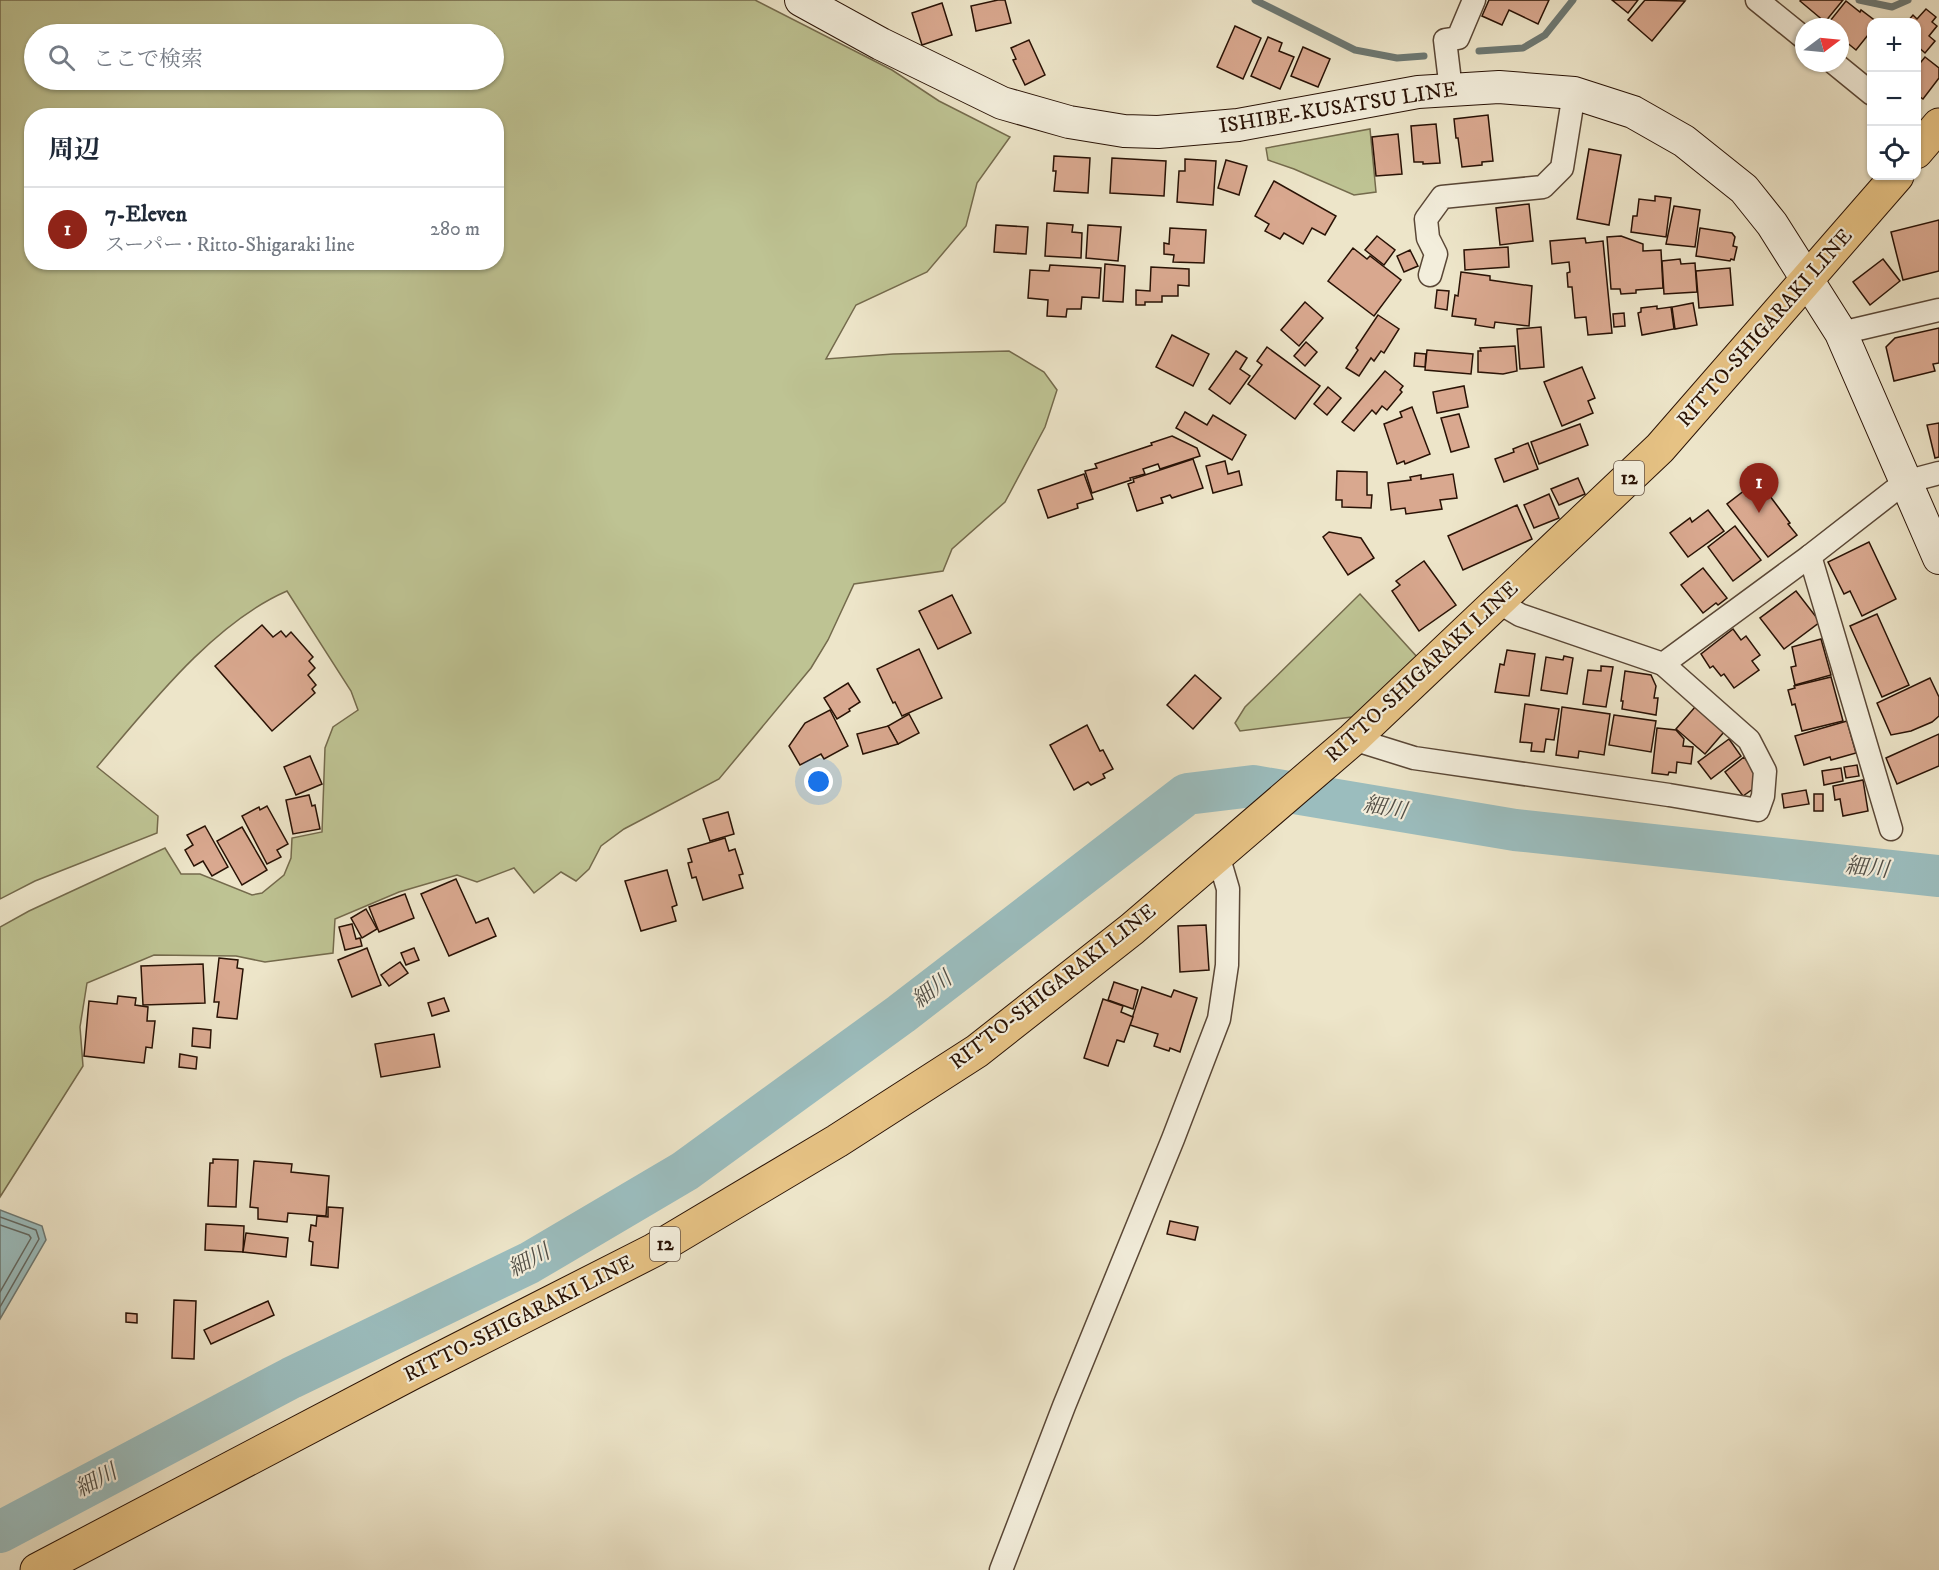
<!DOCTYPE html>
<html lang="ja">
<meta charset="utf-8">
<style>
body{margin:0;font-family:"IM FELL DW Pica","Noto Serif JP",serif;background:#f6f6f7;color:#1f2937}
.controls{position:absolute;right:18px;top:18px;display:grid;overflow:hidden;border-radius:12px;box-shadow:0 2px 4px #0004}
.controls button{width:54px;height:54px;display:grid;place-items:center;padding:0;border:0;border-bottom:2px solid #e0e1e3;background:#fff;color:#1f2937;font:30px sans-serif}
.compass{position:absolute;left:1795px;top:18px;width:54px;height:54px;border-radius:50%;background:#fff;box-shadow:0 2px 4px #0004;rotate:74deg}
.you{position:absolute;left:819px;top:782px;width:21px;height:21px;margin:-15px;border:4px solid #fff;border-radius:50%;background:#1a73e8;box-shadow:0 0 0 9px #1a73e833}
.badge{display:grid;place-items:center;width:39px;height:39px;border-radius:50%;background:#8f2418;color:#fff;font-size:20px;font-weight:700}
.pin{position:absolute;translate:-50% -50px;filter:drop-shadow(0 2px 3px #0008)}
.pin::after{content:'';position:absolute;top:32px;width:21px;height:18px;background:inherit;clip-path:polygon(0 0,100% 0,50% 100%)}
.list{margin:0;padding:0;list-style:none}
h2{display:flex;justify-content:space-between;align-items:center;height:78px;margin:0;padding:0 24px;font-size:26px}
h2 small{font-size:20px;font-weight:400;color:#747a83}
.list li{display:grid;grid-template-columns:39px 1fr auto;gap:18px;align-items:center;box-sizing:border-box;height:84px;padding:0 24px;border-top:2px solid #e0e1e3}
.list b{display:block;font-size:22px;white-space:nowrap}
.list p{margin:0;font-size:20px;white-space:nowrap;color:#747a83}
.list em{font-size:20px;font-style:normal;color:#747a83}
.icon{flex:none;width:33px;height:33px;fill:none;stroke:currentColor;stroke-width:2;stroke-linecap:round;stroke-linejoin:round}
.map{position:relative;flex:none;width:1939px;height:1570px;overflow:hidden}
.search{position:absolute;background:#fff;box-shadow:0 2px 4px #0004;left:24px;top:24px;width:480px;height:66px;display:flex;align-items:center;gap:15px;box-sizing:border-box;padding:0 21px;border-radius:33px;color:#747a83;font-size:22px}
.panel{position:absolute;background:#fff;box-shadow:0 2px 4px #0004;left:24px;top:108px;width:480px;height:162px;border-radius:24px}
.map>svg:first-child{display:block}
.green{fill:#bec393;stroke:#746a4c;stroke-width:1.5;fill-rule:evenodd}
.water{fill:#9bbdbe;stroke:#6d7974;stroke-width:1.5}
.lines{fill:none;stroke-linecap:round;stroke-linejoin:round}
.shore{stroke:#626862;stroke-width:1.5}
.stream{stroke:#6d7974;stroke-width:7}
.river{stroke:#9bbdbe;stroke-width:42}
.building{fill:#d9a88f;stroke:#291205;stroke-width:1.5}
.street-casing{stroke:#5a4736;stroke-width:25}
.secondary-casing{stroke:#291205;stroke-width:34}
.primary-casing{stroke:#291205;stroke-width:35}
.street{stroke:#f3eedc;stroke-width:22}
.secondary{stroke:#f3eedc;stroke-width:32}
.primary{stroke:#e6c284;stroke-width:33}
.labels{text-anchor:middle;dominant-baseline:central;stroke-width:4.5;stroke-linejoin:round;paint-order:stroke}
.shield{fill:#f3eedc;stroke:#665446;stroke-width:1.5}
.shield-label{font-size:20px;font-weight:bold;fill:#291205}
.street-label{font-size:21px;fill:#291205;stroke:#f3eedc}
.water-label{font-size:22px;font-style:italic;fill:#514e46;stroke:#f3eedc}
</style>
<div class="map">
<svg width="1939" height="1570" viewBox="0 0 1939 1570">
<rect width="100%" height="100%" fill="#ede5c9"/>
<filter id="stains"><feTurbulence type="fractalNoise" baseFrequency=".00333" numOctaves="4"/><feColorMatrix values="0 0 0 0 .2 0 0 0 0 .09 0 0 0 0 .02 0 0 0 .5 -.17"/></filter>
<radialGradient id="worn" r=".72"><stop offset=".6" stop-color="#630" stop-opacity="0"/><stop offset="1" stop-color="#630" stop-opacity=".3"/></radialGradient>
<g class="green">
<path d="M0,0h755l137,70 47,31 71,36 -33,46 -11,43 -39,46 -71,33 -30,54 67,-5 116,-3 35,21 13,18 -12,37 -40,75 -53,47 -9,22 -89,13 -26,56 -17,28 -92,111 -95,50 -23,17 -12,23 -13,12 -15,-9 -27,21 -20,-25 -37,14 -20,-7 -58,17 -64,27 -2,34 -68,9 -29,-6 -82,-1 -67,28 -7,44 3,39 -83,131v-270l29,-16 136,-63 16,26h19l52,21 10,-2 22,-18 7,-17 1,-20 30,-6 3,-84 8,-21 25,-17 -7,-19 -64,-100c-74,32 -138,115 -190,176l61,49 -1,17 -122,48 -35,18zM494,34v46h-460v-46zM32,116h464v146h-464z"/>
<polygon points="1370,129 1376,192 1354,195 1294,169 1268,160 1266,148"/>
<polygon points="1360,594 1418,658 1352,717 1240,731 1235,723 1245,707"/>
</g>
<polygon class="water" points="0,1210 42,1226 46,1240 0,1319"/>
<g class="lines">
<g class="shore">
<polyline points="0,1217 36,1230 39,1239 0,1307"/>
<polyline points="0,1225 29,1235 31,1238 0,1292"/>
</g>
<g class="stream">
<polyline points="1255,0 1355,50 1397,58 1424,56"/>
<polyline points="1859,0 1892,7 1908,0"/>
<polyline points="1479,51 1523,48 1545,35 1573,0"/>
</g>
<polyline class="river" points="0,1532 291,1378 529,1263 685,1171 901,1014 1187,794 1253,786 1515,830 1939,876"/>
</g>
<g class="building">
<polygon points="998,0 1005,0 1011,23 976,31 971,6"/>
<polygon points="1489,0 1549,0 1538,24 1509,10 1502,25 1482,16"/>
<polygon points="1612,0 1638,0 1628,13"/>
<polygon points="1645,0 1685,1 1652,41 1628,20"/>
<polygon points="1801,0 1843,0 1825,22 1800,1"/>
<polygon points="1846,1 1860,12 1861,10 1877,22 1872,22 1872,30 1856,50 1840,37 1840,27 1826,26"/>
<polygon points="942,3 952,35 922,45 912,13"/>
<polygon points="1926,9 1936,17 1932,22 1937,26 1929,36 1935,41 1925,53 1916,45 1916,22 1907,22 1913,15 1917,19"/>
<polygon points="1235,26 1261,38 1243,79 1217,67"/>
<polygon points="1268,37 1282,43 1279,51 1294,57 1280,89 1251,76"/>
<polygon points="1029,40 1045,75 1025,85 1013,60 1016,59 1011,48"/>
<polygon points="1303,47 1330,59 1318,87 1291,76"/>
<polygon points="1925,57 1939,68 1939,78 1923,99 1916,94 1916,68"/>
<polygon points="1488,115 1493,161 1482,162 1482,165 1462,167 1458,138 1456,138 1454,119"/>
<polygon points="1436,124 1440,163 1423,164 1423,162 1414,162 1411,126"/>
<polygon points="1398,134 1402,174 1376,176 1372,137"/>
<polygon points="1589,149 1621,155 1609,225 1577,219"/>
<polygon points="1054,156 1090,158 1088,193 1054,191 1056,171 1053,171"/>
<polygon points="1112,158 1166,161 1164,196 1110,193"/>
<polygon points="1185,159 1216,161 1213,205 1177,202 1179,171 1185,171"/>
<polygon points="1226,160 1247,166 1239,195 1218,188"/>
<polygon points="1274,181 1336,216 1325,235 1312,228 1303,244 1284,233 1280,239 1265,231 1269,224 1255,216"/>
<polygon points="1655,196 1671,198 1666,237 1631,232 1633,216 1637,216 1639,199 1655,201"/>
<polygon points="1529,204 1533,241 1500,245 1496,208"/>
<polygon points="1674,206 1700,210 1695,247 1666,244"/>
<polygon points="1939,220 1939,271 1903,280 1891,232"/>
<polygon points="1047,223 1073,225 1072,232 1082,233 1081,258 1045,256"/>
<polygon points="996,225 1028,227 1026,254 994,252"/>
<polygon points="1088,225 1121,227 1118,261 1086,258"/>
<polygon points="1170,228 1206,230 1204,263 1173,262 1174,255 1164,254 1164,243 1169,244"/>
<polygon points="1700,228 1732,233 1735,237 1733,246 1737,247 1734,260 1731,259 1730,261 1696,256"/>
<polygon points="1377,236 1395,250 1384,265 1365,250"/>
<polygon points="1621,236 1643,244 1643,251 1661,250 1663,288 1636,290 1636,293 1621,294 1620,289 1611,289 1607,237"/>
<polygon points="1585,238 1586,243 1603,241 1612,333 1588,335 1586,317 1575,318 1572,287 1568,287 1567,273 1570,272 1569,262 1552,264 1550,241"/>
<polygon points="1508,247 1509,267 1465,270 1464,250"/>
<polygon points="1353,248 1367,259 1370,256 1401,280 1374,316 1328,281"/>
<polygon points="1410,250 1418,266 1404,272 1397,256"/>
<polygon points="1680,259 1681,264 1695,263 1697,292 1664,294 1662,261"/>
<polygon points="1883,259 1900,281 1870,305 1853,282"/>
<polygon points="1105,264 1125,266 1123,302 1103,301"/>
<polygon points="1050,265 1101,268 1099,298 1082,297 1081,309 1067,309 1066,317 1047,316 1048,300 1028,298 1030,270 1049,271"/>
<polygon points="1151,267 1189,269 1189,286 1178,285 1178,296 1162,296 1162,302 1145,302 1145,305 1136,305 1136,290 1150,291"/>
<polygon points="1730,268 1733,305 1699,308 1696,271"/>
<polygon points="1461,272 1490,276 1490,280 1532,286 1529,326 1495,322 1494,328 1475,325 1476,319 1452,316 1455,295 1458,296"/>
<polygon points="1437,290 1449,291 1447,310 1435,308"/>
<polygon points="1305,302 1323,318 1299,346 1281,330"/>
<polygon points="1693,303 1697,325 1675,329 1672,307"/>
<polygon points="1657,306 1657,309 1671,307 1674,329 1642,335 1638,313 1641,312 1641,308"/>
<polygon points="1624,313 1625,326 1614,327 1613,314"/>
<polygon points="1378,315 1399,329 1384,353 1381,351 1374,361 1371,358 1359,376 1346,368 1358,350 1356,348"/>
<polygon points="1541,327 1544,367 1520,369 1517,329"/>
<polygon points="1939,328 1939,363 1933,364 1935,371 1894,381 1886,347 1895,338"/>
<polygon points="1172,335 1209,354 1193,386 1156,367"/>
<polygon points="1306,342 1317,352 1305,366 1294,356"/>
<polygon points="1515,346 1517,371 1503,374 1478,372 1478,351 1481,351 1480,348"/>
<polygon points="1267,347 1320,386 1295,419 1248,384 1262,365 1257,361"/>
<polygon points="1427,350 1473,354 1471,374 1425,370"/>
<polygon points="1236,351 1247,358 1240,369 1250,376 1230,404 1209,389"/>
<polygon points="1415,353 1426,354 1425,367 1414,366"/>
<polygon points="1582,367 1595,398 1588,401 1593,413 1562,426 1544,382"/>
<polygon points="1385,371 1403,386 1400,390 1402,392 1387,410 1382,406 1376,414 1372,410 1354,431 1342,422"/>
<polygon points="1464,386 1468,407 1437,413 1433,392"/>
<polygon points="1328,387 1341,398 1327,415 1314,404"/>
<polygon points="1412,407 1430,454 1405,464 1404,461 1397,464 1384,424 1402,417 1400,412"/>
<polygon points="1185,412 1207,425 1213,415 1246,435 1232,460 1176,428"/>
<polygon points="1459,414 1469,447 1451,452 1441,418"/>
<polygon points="1939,423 1939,457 1935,458 1927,425"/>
<polygon points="1580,424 1588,445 1539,464 1531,442"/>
<polygon points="1172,436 1197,448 1200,456 1160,469 1158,464 1143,469 1145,474 1130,478 1131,480 1092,493 1085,471 1097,468 1095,464 1152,445 1151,443"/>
<polygon points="1528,443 1538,469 1504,482 1495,459 1514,452 1513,449"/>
<polygon points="1193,459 1203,488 1172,498 1170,495 1161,498 1163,503 1137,511 1128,484 1134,482 1133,479"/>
<polygon points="1225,461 1228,474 1239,471 1242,485 1213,493 1206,466"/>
<polygon points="1337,471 1367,472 1367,495 1372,495 1371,508 1342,507 1342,500 1336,500"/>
<polygon points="1084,474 1093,499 1077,504 1078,508 1048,518 1038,490"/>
<polygon points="1453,474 1457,498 1440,500 1442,509 1406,514 1405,508 1391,510 1388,483 1411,480 1410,477 1421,475 1421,479"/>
<polygon points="1578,478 1585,494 1559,505 1551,489"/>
<polygon points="1758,480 1790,523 1788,524 1797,535 1768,557 1727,504"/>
<polygon points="1549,494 1559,518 1534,528 1524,505"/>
<polygon points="1517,505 1532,539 1463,570 1448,536"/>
<polygon points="1708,510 1724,531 1688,557 1670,533 1690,518 1692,522"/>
<polygon points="1735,526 1761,560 1733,581 1708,547"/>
<polygon points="1329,532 1361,538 1374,558 1348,575 1323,537"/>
<polygon points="1869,542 1896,599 1862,616 1850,591 1844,594 1828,562"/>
<polygon points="1424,561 1456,605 1419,631 1392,591 1400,585 1396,581"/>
<polygon points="1703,568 1727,598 1718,605 1716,603 1703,613 1681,585"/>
<polygon points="1796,591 1820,622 1784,649 1760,618"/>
<polygon points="952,595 971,633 938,649 919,611"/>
<polygon points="1877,614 1909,685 1882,697 1850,626"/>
<polygon points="262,625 273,637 281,631 286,637 291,632 313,657 309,661 315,668 308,675 316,685 312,689 315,693 272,731 215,666"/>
<polygon points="1733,629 1741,640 1746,636 1760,655 1752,661 1759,670 1734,688 1724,674 1721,676 1713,666 1710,668 1701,654"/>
<polygon points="1821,639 1831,675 1795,685 1791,667 1796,666 1792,647"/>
<polygon points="919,649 942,698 902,716 895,702 893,703 877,669"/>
<polygon points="1507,650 1535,654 1529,696 1495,692 1500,664 1504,665"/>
<polygon points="1564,656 1573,658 1567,694 1541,690 1546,657 1563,660"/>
<polygon points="1601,666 1613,667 1606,707 1583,704 1588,670 1601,671"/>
<polygon points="1625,671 1651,675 1656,686 1654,698 1658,698 1656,715 1622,709 1623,701 1621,701"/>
<polygon points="1195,675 1221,698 1193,729 1167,705"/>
<polygon points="1831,677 1843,721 1802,731 1795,704 1792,705 1788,690 1795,688 1794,686"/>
<polygon points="1930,678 1939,697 1939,716 1932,722 1911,731 1891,735 1877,703"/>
<polygon points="848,683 860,702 849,709 850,711 837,719 824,698"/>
<polygon points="1525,704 1559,709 1554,740 1546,739 1544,752 1531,751 1532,743 1520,742"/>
<polygon points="1562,707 1610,714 1604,755 1579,751 1578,758 1556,755"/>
<polygon points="1695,707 1724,732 1705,754 1676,729"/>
<polygon points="830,710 848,746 824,759 821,754 800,765 789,746 805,723"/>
<polygon points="909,714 919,733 898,744 888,726"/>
<polygon points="1614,715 1656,721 1651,752 1609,745"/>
<polygon points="1847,721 1856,753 1831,760 1830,757 1804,765 1795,736"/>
<polygon points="1087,725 1100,751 1103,750 1113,769 1103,774 1105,778 1091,785 1088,782 1074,790 1050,745"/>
<polygon points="888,726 898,744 863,754 857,734"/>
<polygon points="1657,728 1676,730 1684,739 1683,746 1693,747 1691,764 1677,762 1676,773 1669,772 1668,775 1652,773"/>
<polygon points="1939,734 1939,766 1897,784 1886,758"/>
<polygon points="1729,739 1741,756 1711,779 1698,762"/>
<polygon points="310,756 322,784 296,795 284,767"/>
<polygon points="1744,757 1759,777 1757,786 1743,796 1725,772"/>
<polygon points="1857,765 1859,776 1846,778 1844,767"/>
<polygon points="1841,768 1843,781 1824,785 1822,771"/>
<polygon points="1863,780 1868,811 1843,816 1840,799 1835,800 1833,786"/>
<polygon points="1806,790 1809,804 1784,808 1782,794"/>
<rect x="1814" y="794" width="9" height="17"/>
<polygon points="309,795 312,806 315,805 320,829 293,834 286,800"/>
<polygon points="267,806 288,844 277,850 281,857 267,864 242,816 259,807 260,810"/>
<polygon points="728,812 734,834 710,841 703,819"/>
<polygon points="205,826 228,867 212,876 203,861 194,866 185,850 193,845 187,835"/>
<polygon points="242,827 267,870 242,885 217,841"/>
<polygon points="725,838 729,851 735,849 743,874 739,875 743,888 703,900 696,877 692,878 688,863 692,862 688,849"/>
<polygon points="667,870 677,905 672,907 676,921 641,931 625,881"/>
<polygon points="456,879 476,923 488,918 496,936 449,956 421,894"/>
<polygon points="405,894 414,918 379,932 369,907"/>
<polygon points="366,909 377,929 362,938 351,918"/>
<polygon points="352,924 356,939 360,938 362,946 345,950 339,927"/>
<polygon points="1206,925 1209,970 1180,972 1178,926"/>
<polygon points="367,948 381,985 352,997 338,960"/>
<polygon points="414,948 419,960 406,965 401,953"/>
<polygon points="219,958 238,960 237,968 243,969 237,1019 217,1017 219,1002 214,1002"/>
<polygon points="400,962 408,973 389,986 381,975"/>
<polygon points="203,964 205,1003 143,1005 141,966"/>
<polygon points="1114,982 1138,990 1133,1009 1108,1000"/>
<polygon points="1142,987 1171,997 1174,990 1197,998 1180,1052 1170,1048 1169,1051 1154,1046 1158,1034 1130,1025"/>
<polygon points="118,996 136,998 135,1005 148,1007 147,1021 155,1021 152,1048 146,1047 144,1063 84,1056 89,1001 117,1004"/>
<polygon points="444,998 449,1011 432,1016 428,1003"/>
<polygon points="1103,999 1123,1006 1121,1012 1133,1017 1124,1042 1117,1040 1108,1066 1084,1058"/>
<polygon points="193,1028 211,1030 210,1048 192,1046"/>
<polygon points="434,1034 440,1067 381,1077 375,1044"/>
<polygon points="180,1054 197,1057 196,1069 179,1067"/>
<polygon points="213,1159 238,1160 236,1207 208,1206 210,1163 213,1163"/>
<polygon points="254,1161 292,1164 291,1172 329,1176 326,1216 288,1213 287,1222 258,1219 258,1208 250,1207"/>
<polygon points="328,1207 343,1208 338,1268 311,1265 313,1242 309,1241 311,1225 316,1226 317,1216 328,1217"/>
<polygon points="1170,1221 1198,1227 1195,1240 1167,1234"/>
<polygon points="206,1224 244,1226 243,1252 205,1250"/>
<polygon points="246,1233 288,1238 286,1257 243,1252"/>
<polygon points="174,1300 196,1301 194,1359 172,1358"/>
<polygon points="268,1301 274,1315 211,1344 204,1330"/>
<polygon points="126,1313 137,1314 137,1323 126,1322"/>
</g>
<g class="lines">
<defs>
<g id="street">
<polyline points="1757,0 1804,38"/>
<polyline points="1834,63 1872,94"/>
<polyline points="1451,90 1445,40 1458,38 1474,0"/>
<polyline points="1430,275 1436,254 1428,238 1426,219 1442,197 1543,187 1562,168 1574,93"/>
<polyline points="1841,333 1939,310"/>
<polyline points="1810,556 1891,829"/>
<polyline points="1498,602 1520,615 1663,664 1810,556 1905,482 1939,473"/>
<polyline points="1353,739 1414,758 1669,795 1758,810 1763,796 1765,771 1749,740 1663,664"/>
<polyline points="1001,1570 1064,1406 1173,1139 1219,1019 1227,965 1228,889 1218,855"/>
</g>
<polyline id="secondary" points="801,0 881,44 1002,103 1069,122 1124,131 1158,132 1238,125 1418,92 1499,87 1574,93 1633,112 1684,141 1744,189 1772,224 1841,333 1939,558"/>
<g id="primary">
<polyline points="1916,152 1939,125"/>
<polyline points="37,1570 412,1373 654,1250 837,1141 977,1051 1132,929 1353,739 1660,448 1897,176"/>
</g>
</defs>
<use href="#street" class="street-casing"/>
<use href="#secondary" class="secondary-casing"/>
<use href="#primary" class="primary-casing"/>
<use href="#street" class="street"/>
<use href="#secondary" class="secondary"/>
<use href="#primary" class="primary"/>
</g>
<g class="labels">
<g class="shield">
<rect x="1614" y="461" width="30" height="34" rx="4.5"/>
<rect x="650" y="1227" width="30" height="34" rx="4.5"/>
</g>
<g class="shield-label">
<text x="1629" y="478">12</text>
<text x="665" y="1244">12</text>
</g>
<g class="street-label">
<text transform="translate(1338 108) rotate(-9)">ISHIBE-KUSATSU LINE</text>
<text transform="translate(1765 328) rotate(-49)">RITTO-SHIGARAKI LINE</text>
<text transform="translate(1422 672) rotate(-43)">RITTO-SHIGARAKI LINE</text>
<text transform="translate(1053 987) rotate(-38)">RITTO-SHIGARAKI LINE</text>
<text transform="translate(519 1319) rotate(-27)">RITTO-SHIGARAKI LINE</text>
</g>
<g class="water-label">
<text transform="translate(1385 808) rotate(10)">細川</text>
<text transform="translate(1867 868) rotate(6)">細川</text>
<text transform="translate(932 990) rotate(-38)">細川</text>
<text transform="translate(529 1261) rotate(-28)">細川</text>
<text transform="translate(96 1481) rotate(-28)">細川</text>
</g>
</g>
<rect width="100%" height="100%" filter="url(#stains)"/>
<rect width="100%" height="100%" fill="url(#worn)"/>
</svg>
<div class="controls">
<button>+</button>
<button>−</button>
<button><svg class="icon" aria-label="locate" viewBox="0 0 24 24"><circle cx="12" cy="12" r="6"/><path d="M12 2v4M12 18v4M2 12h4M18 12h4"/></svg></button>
</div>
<svg class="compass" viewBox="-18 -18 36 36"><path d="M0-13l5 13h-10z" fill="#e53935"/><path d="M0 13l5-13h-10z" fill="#747a83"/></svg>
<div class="you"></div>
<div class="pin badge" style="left:1759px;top:513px">1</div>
<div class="search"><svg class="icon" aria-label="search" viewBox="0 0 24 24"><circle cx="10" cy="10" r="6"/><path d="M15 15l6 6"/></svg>ここで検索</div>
<section class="panel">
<h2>周辺<small></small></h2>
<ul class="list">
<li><span class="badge">1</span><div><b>7-Eleven</b><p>スーパー · Ritto-Shigaraki line</p></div><em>280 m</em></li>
</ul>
</section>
</div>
